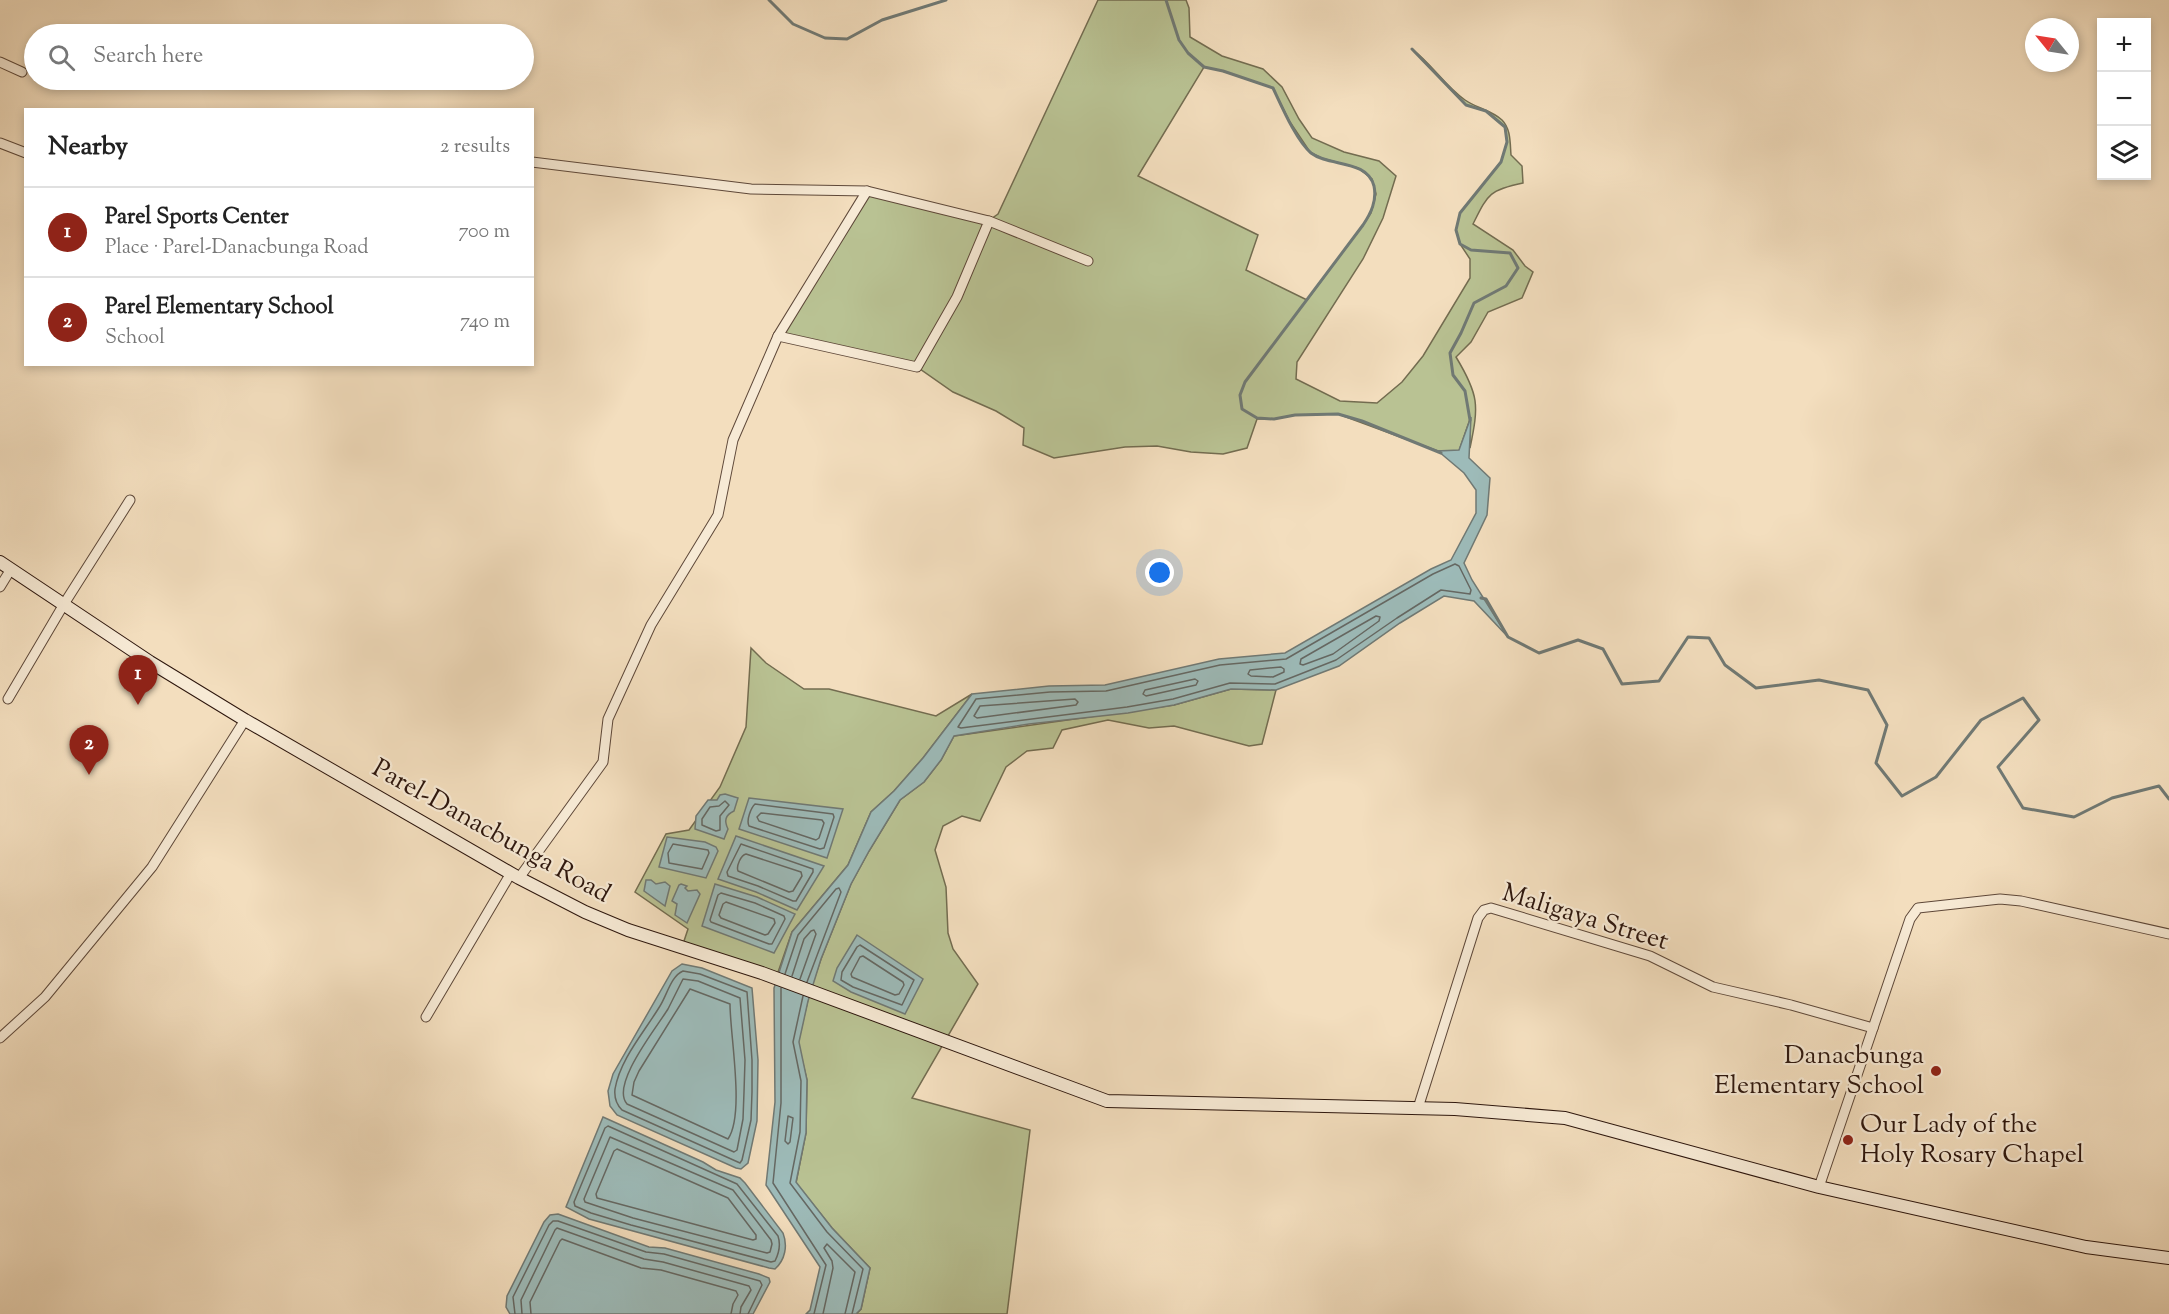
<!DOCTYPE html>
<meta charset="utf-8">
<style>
body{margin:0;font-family:"Sorts Mill Goudy",serif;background:#f2f2f2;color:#222}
.controls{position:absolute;right:18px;top:18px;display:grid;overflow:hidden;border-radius:0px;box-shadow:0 3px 9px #0003}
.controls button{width:54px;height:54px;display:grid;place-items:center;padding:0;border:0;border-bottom:2px solid #e0e0e0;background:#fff;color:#222;font:30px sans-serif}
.compass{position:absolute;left:2025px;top:18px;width:54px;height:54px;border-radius:50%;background:#fff;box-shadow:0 3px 9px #0003;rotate:300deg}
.you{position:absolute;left:1160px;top:573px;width:21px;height:21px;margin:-15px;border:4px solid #fff;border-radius:50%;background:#1a73e8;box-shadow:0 0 0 9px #1a73e833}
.badge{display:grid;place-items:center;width:39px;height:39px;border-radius:50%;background:#8f2418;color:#fff;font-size:20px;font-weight:700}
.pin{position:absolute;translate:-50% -50px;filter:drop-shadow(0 2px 3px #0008)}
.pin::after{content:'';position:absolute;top:32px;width:21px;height:18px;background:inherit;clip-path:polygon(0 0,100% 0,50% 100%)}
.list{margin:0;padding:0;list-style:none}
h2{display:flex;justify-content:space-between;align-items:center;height:78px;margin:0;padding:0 24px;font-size:26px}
h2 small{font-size:20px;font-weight:400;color:#767676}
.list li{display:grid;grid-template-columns:39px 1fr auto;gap:18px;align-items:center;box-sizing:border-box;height:90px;padding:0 24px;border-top:2px solid #e0e0e0}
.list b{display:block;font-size:22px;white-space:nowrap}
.list p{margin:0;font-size:20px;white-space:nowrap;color:#767676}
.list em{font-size:20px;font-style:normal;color:#767676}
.icon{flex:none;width:33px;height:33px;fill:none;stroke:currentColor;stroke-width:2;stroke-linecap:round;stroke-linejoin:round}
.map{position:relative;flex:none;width:2169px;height:1314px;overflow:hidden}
.search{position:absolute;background:#fff;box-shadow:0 3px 9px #0003;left:24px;top:24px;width:510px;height:66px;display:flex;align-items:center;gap:15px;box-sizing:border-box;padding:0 21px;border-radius:33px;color:#767676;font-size:22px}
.panel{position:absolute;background:#fff;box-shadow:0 3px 9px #0003;left:24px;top:108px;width:510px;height:258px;border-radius:0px}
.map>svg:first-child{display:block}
.green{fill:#b9c293;stroke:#736c50;stroke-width:1.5;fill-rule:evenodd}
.water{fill:#9dbbb9;stroke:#707974;stroke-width:1.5}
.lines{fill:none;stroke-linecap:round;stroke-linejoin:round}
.shore{stroke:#656863;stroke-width:1.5}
.stream{stroke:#707974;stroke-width:3}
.street-casing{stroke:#5e4839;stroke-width:11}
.secondary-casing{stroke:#2d160d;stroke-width:14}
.street{stroke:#f7ead5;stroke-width:9}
.secondary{stroke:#f7ead5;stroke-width:12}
.poi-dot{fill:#8f2418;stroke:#f7ead5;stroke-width:2}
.labels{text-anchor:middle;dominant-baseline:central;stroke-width:4.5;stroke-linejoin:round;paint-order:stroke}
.street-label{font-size:26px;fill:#2d160d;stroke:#f7ead5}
.poi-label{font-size:26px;fill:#2d160d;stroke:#f7ead5;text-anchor:end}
</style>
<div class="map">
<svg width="2169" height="1314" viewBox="0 0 2169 1314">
<rect width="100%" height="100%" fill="#f3debe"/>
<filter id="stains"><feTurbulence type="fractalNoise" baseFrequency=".00333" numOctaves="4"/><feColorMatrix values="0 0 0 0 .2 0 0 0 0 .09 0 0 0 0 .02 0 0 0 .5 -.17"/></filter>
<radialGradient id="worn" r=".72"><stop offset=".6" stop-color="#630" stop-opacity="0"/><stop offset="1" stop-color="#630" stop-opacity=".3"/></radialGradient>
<g class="green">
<path d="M1098,0h88l3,8 1,29 32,19 41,13 19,18 17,32 13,19 32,14 35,9 17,15 -13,42 -20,41 -66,103 -1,17 44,22 37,2 25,-21 21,-26 47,-78v-19l-10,-15 -4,-14 4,-17 41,-51 6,-20 -2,-15 -19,-16 -20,-6 -54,-56c20,15 33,37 53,51 11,8 26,10 37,20 9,9 8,23 9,35l11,11 1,17c-34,7 -35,11 -50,41l40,26 12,16 8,6 -11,26 -34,14 -17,30 -15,15c23,38 23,48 14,91v-29l-11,32h-21l-100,-37 -43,1 -21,4h-17l-10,29 -24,6 -32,-2 -34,-6 -32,1 -71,11 -31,-13 1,-17 -28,-17 -43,-19 -36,-25 -139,-31 89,-145 121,30 10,-7zM1204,67l19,4 50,17 17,34 20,30 11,6 37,10 14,11 4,15 -5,19 -8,12 -56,75 -61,-30 12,-35 -120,-59z"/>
<polygon points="751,648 766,663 804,689 829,689 936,716 972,694 923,758 894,791 871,812 848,865 792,932 776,978 682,947 688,929 635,892 666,834 689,830 720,787 746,727"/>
<polygon points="1231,689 1276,690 1262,744 1249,746 1174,726 1149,728 1108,720 1062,730 1053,748 1027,751 1006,767 980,821 962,816 943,826 935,850 946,887 948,933 953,949 978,984 912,1098 1030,1130 1007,1314 856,1314 861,1309 870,1268 832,1228 796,1183 806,1133 807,1080 798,1043 810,991 821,959 851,884 869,851 900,800 924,782 941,760 954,736 1174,705"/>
</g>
<g class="water">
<polygon points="1471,417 1469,458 1490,478 1487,515 1464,563 1472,580 1508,637 1474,601 1444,596 1400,623 1339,666 1276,690 1231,689 1174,705 1128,713 1029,724 954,736 941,760 924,782 900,800 869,851 851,884 821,959 808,1001 799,1042 807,1080 806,1133 796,1182 832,1228 870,1268 861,1309 856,1314 806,1314 810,1310 820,1267 766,1185 775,1102 774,988 792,932 848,865 871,812 894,791 923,758 972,694 1049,686 1105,685 1219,659 1285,653 1431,569 1451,560 1476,513 1476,490 1464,473 1438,451 1459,450"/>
<path d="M725,794l13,4 -4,13c-9,4 -10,10 -6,18l-4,10 -29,-10 1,-13 12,-16h9l3,-5z"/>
<polygon points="749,798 843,809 827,858 739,829"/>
<polygon points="736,836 824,866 797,910 756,892 718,879"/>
<polygon points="667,837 705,842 716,847 718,851 706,878 659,867"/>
<polygon points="646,880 651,880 656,884 665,882 670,886 665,906 644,891"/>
<polygon points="681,884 687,886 685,888 688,891 697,890 700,894 687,923 675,915 677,904 672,901 679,885"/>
<polygon points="715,884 757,897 795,914 774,953 702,926"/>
<polygon points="857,935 923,979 905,1014 851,992 833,981 837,968"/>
<polygon points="682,964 702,968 752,988 758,1060 757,1121 748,1163 741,1169 736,1168 617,1115 610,1106 608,1091 613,1074 672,971"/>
<path d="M603,1117l100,45 13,8 24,8 5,5 38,50c5,13 2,27 -8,36l-6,-1 -180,-49 -23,-12z"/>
<polygon points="558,1214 649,1247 665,1248 759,1274 769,1278 770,1282 753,1314 510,1314 506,1307 507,1296 544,1222 550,1215"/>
</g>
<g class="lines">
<g class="shore">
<polygon points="1455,564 1459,566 1471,590 1470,594 1441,590 1397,618 1336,660 1275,684 1230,683 1173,699 1127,707 961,728 958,727 976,699 1050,692 1106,691 1220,665 1286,659 1433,574"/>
<polygon points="1376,616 1380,617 1379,621 1333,654 1303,665 1300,664 1301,659"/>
<polygon points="1281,667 1284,669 1284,672 1273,677 1251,676 1248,674 1250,670"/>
<polygon points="1195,679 1198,681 1196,685 1146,696 1143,694 1145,690"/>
<polygon points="1075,699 1078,702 1076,705 977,718 974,716 980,706"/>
<polygon points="725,801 729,805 720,816 720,830 716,831 702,825 702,819 710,807 719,806"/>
<path d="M755,804l78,10 1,3 -10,31 -4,1 -71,-23c-3,-6 2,-18 6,-22z"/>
<polygon points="761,813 822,820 824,823 819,838 816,840 759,821 757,817"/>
<polygon points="673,844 708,850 709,853 702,869 669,863 668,853"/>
<polygon points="741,844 813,869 813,872 796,901 793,901 758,886 728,876 727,872"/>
<path d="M746,854l55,18 1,4 -9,15 -4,1 -51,-21c-2,-5 3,-16 8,-17z"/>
<polygon points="721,893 755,903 784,916 785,919 772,944 769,944 711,922 710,920 718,895"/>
<polygon points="726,902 774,919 775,923 768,934 765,935 721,918 719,915 723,904"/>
<polygon points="860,945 914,980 902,1005 853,987 841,980 842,972 857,947"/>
<polygon points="863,956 903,982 904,985 899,994 895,995 852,977 851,974 860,957"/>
<path d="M683,971l17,3 47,18 5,68v32l-1,28 -9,40 -2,3 -118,-53c-6,-6 -8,-12 -7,-21 5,-30 30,-58 45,-83 7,-11 11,-30 23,-35z"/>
<polyline points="785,974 798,935 836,889 839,888 841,892 807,982"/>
<polyline points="792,976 804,939 811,931 814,930 816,934 800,979"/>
<path d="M683,979l15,2 42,17 5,62 -1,32 -1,27 -6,31 -3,2 -107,-48c-17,-19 30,-77 41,-95 5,-10 10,-20 15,-30z"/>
<polyline points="781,988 781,1103 773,1183 826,1265 814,1314"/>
<path d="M690,989l40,15c0,32 15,110 -2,135l-96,-44 2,-13 5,-11z"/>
<polyline points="803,996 793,1042 801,1081 800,1132 790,1183 827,1232 863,1269 852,1314"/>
<polygon points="788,1116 793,1118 790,1142 788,1144 785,1141"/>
<path d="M608,1126l129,58 41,52c3,9 1,17 -3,25l-4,1 -140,-37 -40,-12 -16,-7 -1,-4 31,-74z"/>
<polygon points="610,1137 733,1190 771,1240 772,1244 770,1252 767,1253 633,1218 585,1202 584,1199"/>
<polygon points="617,1149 728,1198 756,1235 756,1239 753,1240 597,1198 596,1194 614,1151"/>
<polyline points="515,1314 513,1297 549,1225 553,1221 558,1221 646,1252 664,1254 760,1281 762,1285 748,1314"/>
<polyline points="522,1314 521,1300 555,1230 557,1228 644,1259 663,1262 749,1286 751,1290 741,1307 740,1314"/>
<polyline points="531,1314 530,1302 560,1241 562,1239 641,1268 661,1270 736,1291 738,1295 733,1304 731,1314"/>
<polyline points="823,1314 833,1268 832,1261 824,1248 827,1244 855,1272 845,1314"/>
</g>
<g class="stream">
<polyline points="769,0 793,24 825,38 847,39 882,20 946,0"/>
<path d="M1166,0l13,40 9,13 16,14 19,4 50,17c9,19 23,52 38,65 18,14 56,6 63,33 3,15 -3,27 -11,39l-118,157 -5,13 2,14 15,9 17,1 21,-4 43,-1 24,7 79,32"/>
<polyline points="1412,49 1466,105 1486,111 1505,127 1507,142 1501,162 1460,213 1456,230 1460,244 1471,250 1510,253 1518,268 1506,286 1474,303 1461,333 1450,353 1453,375 1465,391 1470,420"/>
<polyline points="1481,598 1486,599 1508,637 1539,653 1578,640 1603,649 1622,684 1659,681 1688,637 1709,638 1725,665 1756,688 1819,680 1868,690 1887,725 1876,763 1902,796 1936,777 1981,720 2023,698 2039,720 1998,767 2023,808 2074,817 2112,798 2159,786 2169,799"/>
</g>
<defs>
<g id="street">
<polyline points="0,62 22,72"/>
<polyline points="0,143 26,153"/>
<polyline points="532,162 751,189 867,191 989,221 957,297 917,367 778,336"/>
<polyline points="989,221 1088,261"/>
<polyline points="0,587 11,569"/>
<polyline points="8,699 64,604 130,500"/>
<polyline points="519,878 603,762 608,719 651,625 718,515 733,440 778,336 867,191"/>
<polyline points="426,1017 511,873"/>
<polyline points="0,1038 45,997 152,867 245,720"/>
<polyline points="1418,1108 1478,918 1484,910 1491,908 1650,956 1713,987 1791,1005 1873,1028"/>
<polyline points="1819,1187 1910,919 1918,908 2000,899 2021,901 2169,934"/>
</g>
<polyline id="secondary" points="0,562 150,662 245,720 519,878 585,912 628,930 762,973 1107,1101 1455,1109 1565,1118 1819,1187 2086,1247 2169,1258"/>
</defs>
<use href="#street" class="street-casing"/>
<use href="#secondary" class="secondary-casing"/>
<use href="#street" class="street"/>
<use href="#secondary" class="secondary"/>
</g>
<g class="poi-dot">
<circle cx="1936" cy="1071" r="6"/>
<circle cx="1848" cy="1140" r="6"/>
</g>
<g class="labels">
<g class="street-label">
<text transform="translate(491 832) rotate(29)">Parel-Danacbunga Road</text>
<text transform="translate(1585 918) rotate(17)">Maligaya Street</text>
</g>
<g class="poi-label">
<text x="1924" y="1056">Danacbunga<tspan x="1924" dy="30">Elementary School</tspan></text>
<text x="1860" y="1125" text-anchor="start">Our Lady of the<tspan x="1860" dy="30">Holy Rosary Chapel</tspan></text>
</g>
</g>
<rect width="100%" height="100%" filter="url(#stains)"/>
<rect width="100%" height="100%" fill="url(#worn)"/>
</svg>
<div class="controls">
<button>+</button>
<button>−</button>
<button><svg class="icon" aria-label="layers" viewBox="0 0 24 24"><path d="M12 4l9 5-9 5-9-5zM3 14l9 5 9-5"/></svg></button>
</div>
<svg class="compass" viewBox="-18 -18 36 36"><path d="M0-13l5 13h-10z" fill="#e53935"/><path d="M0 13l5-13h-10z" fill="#767676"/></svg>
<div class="you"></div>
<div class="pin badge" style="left:138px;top:705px">1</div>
<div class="pin badge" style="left:89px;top:775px">2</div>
<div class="search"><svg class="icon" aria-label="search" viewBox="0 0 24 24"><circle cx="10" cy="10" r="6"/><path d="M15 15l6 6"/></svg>Search here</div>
<section class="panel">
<h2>Nearby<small>2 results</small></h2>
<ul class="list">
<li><span class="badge">1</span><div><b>Parel Sports Center</b><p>Place · Parel-Danacbunga Road</p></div><em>700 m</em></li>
<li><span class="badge">2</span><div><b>Parel Elementary School</b><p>School</p></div><em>740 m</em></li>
</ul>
</section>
</div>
